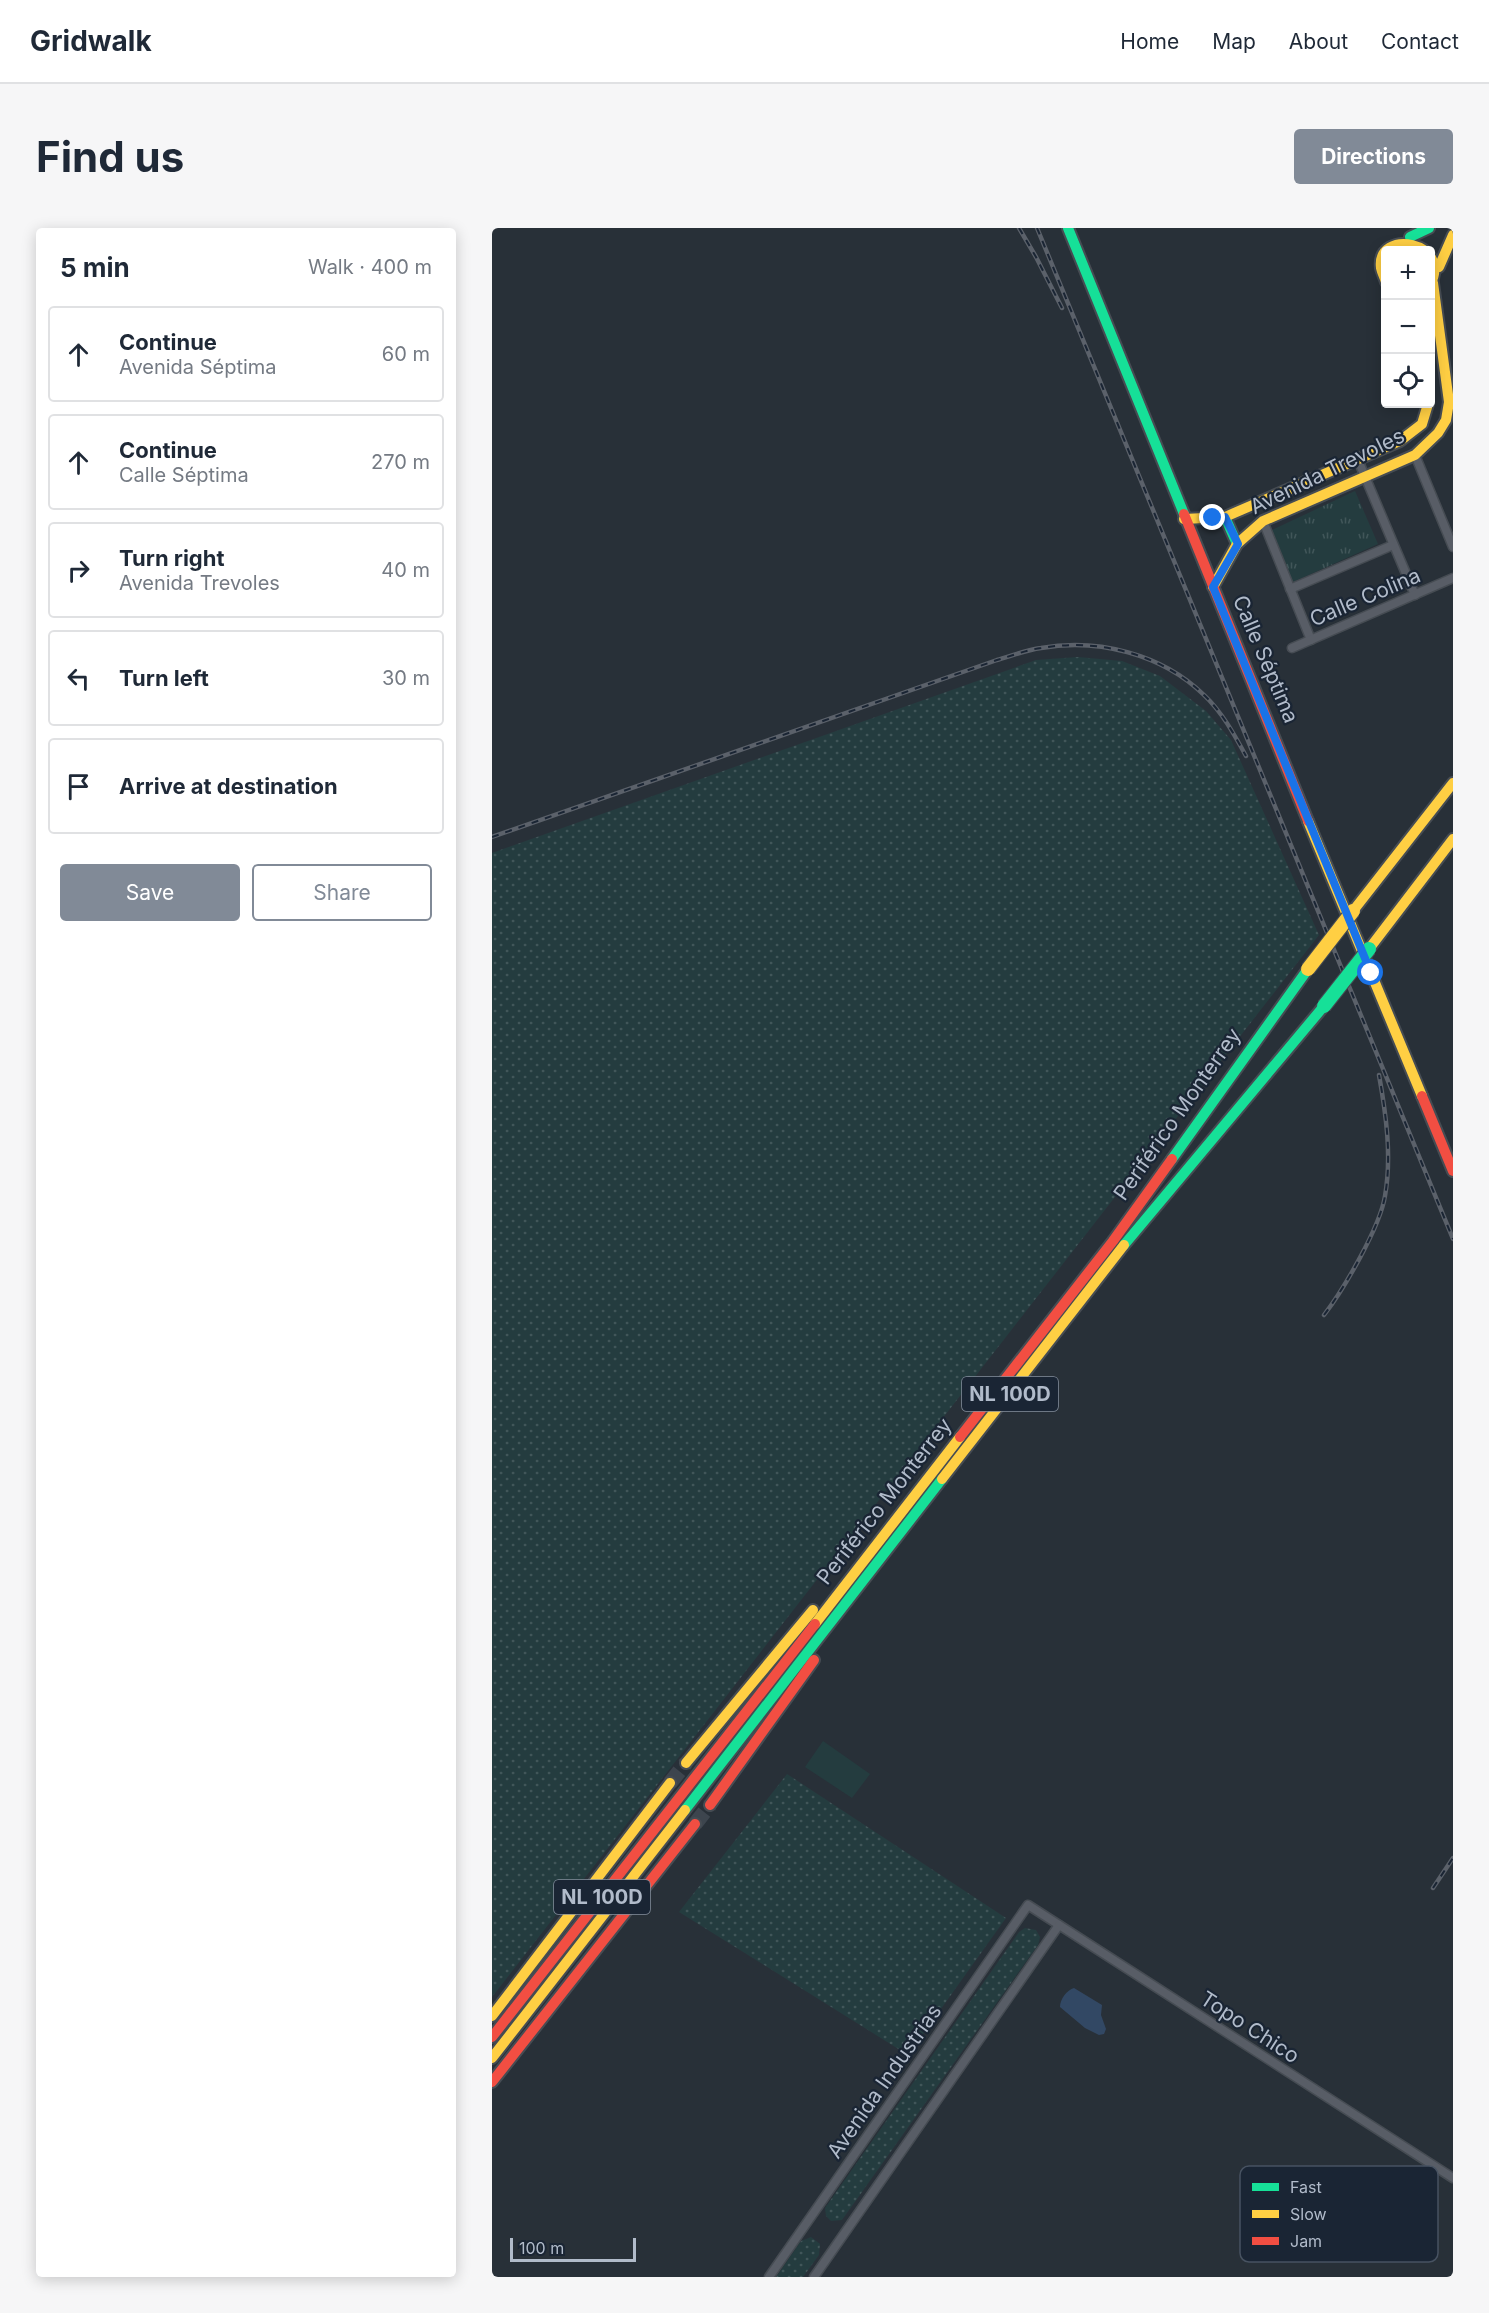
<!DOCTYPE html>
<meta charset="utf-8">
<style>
body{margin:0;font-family:Inter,sans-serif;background:#f6f6f7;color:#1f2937}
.controls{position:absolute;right:18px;top:18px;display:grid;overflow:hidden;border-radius:6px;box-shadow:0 3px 15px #0003}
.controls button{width:54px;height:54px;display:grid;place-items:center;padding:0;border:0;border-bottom:2px solid #e0e1e3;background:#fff;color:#1f2937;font:30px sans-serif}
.scale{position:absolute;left:18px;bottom:15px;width:126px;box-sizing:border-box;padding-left:6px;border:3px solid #b1bbca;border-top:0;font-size:16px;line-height:21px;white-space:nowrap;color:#b1bbca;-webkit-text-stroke:4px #1a2534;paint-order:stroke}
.stop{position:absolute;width:18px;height:18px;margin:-14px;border:4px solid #1a73e8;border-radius:50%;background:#fff}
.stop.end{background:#1a73e8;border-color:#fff;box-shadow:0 2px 6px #0008}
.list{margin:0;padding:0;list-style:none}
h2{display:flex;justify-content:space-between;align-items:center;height:78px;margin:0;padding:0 24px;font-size:26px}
h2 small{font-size:20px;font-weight:400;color:#747a83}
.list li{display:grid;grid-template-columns:39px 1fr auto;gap:18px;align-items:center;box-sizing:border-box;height:96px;margin:0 12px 12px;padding:0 12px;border:2px solid #e0e1e3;border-radius:6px}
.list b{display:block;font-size:22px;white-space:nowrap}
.list p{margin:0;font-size:20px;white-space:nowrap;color:#747a83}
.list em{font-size:20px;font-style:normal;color:#747a83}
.actions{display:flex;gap:12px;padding:18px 24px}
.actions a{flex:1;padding:14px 0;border:2px solid #818a97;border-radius:6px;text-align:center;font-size:21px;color:#818a97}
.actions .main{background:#818a97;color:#fff}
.icon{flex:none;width:33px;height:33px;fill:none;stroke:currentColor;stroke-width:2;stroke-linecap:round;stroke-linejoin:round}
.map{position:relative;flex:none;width:961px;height:2049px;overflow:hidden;border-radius:6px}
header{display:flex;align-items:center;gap:36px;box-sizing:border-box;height:84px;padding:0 30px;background:#fff;border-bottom:2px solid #e0e1e3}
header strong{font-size:28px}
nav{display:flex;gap:33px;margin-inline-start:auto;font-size:21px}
.intro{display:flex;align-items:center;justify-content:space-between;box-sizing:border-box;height:144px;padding:0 36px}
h1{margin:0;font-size:42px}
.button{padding:15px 27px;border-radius:6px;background:#818a97;color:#fff;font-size:21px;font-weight:700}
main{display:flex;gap:36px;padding:0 36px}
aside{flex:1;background:#fff;border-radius:6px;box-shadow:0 3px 15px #0003}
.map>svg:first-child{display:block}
.grass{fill:url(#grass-dots)}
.park{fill:url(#park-tufts)}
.garden{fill:#243c3f}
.water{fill:#324864}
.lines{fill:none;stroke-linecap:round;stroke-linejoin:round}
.highway-tunnel{stroke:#3d454e;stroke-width:15;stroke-dasharray:15 8;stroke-linecap:butt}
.street-casing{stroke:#464c53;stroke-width:11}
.fast-casing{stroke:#464c53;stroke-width:14}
.slow-casing{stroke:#464c53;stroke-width:14}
.jam-casing{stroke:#464c53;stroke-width:14}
.street{stroke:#585d66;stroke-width:8}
.fast{stroke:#16e098;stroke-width:10}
.slow{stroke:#ffcf43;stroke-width:10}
.jam{stroke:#f24e42;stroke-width:10}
.rail-casing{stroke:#5b616a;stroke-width:4.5}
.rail{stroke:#1a2534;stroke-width:2;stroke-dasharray:7;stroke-linecap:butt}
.fast-bridge-casing{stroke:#454b53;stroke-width:16;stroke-linecap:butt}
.slow-bridge-casing{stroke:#454b53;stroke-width:16;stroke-linecap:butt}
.fast-bridge{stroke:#16e098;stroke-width:14}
.slow-bridge{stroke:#ffcf43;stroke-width:14}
.route{stroke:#1a73e8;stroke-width:8}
.labels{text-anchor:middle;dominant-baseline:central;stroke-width:4.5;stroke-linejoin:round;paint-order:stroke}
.shield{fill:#1a2534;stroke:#848e9d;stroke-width:1.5}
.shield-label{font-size:20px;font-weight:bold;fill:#b1bbca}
.street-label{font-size:21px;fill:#b1bbca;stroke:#1a2534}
.key{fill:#1a2534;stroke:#475261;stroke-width:1.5}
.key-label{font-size:16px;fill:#b1bbca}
</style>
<header>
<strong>Gridwalk</strong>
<nav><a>Home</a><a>Map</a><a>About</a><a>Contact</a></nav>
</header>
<div class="intro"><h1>Find us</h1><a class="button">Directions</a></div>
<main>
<aside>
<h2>5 min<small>Walk · 400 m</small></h2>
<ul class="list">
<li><svg class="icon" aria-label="ahead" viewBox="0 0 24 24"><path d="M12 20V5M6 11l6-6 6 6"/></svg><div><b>Continue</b><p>Avenida Séptima</p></div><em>60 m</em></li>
<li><svg class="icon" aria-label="ahead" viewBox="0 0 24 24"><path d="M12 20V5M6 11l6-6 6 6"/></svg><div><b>Continue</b><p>Calle Séptima</p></div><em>270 m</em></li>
<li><svg class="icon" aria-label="right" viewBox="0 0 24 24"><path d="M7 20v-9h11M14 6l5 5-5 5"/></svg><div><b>Turn right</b><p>Avenida Trevoles</p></div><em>40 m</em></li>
<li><svg class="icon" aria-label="left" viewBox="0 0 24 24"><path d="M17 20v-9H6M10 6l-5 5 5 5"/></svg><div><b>Turn left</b></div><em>30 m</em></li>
<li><svg class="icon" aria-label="arrive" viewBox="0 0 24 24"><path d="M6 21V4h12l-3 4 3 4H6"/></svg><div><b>Arrive at destination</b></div></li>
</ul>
<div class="actions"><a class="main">Save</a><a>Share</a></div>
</aside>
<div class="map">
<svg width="961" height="2049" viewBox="0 0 961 2049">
<defs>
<pattern id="grass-dots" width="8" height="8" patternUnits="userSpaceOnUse" patternTransform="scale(1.5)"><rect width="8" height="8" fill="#243c3f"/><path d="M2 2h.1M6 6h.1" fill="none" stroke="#415659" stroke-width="1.8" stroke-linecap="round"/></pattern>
<pattern id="park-tufts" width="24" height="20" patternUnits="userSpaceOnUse" patternTransform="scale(1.5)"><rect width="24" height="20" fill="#243c3f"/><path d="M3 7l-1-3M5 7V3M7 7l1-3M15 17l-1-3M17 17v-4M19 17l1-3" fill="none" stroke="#415659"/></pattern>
</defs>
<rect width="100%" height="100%" fill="#283038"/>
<g class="grass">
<polygon points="586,429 630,433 668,448 714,483 739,512 827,707 0,1769 0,625 544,432"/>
<polygon points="295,1546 514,1690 416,1827 187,1684"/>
<polygon points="533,1700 544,1702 548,1709 546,1717 350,1992 339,1993 334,1988 333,1980 527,1704"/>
<polygon points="319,2009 328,2016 327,2027 311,2049 284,2049 309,2013"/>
</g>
<polygon class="park" points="863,263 886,316 801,354 780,302"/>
<polygon class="garden" points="331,1513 378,1546 360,1570 313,1539"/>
<path class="water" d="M582,1760l28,17 -1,10 5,14 -2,5 -5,1 -14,-7 -25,-21c0,-8 7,-17 14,-19z"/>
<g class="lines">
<g class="highway-tunnel">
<polyline points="178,1555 194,1535"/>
<polyline points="203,1596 218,1577"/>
</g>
<defs>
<g id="street">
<polyline points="923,227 961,319"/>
<polyline points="866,232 923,367"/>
<polyline points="771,293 819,412"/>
<polyline points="798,361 901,317"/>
<polyline points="800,420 961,350"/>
<polyline points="277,2049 536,1677 961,1950"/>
<polyline points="322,2049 567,1697"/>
</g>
<g id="fast">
<polyline points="576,0 692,286"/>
<polyline points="918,9 937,0"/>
<polyline points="733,289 745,316"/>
<polyline points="680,931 816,741"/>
<polyline points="632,1017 832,778"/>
<polyline points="193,1582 450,1251"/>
</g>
<g id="slow">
<polyline points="947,39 961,7"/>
<path d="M894,54c-1,-4 -4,-9 -5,-14 -5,-40 72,-27 49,17"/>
<polyline points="692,291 733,289 908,213 930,196 936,176"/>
<polyline points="721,359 745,316 771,293 923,227 946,205 954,192 957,174 941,55"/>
<polyline points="816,593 930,868"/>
<polyline points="861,683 961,555"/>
<polyline points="877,721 961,611"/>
<polyline points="450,1251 632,1017"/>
<polyline points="323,1396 468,1209"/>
<polyline points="194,1535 321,1382"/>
<polyline points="0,1788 178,1555"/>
<polyline points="0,1830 193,1582"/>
</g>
<g id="jam">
<polyline points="692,286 816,593"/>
<polyline points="930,868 961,943"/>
<polyline points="468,1209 621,1013 680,931"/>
<polyline points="218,1577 322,1432"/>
<polyline points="0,1809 323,1396"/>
<polyline points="0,1854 203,1596"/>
</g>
</defs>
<use href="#street" class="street-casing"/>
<use href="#fast" class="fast-casing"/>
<use href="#slow" class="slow-casing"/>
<use href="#jam" class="jam-casing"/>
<use href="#street" class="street"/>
<use href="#fast" class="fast"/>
<use href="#slow" class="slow"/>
<use href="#jam" class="jam"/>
<defs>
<g id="rail">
<polyline points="527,0 544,29 570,80"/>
<polyline points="545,0 961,1011"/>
<path d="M0,609l505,-177c14,-4 29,-10 44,-12 57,-10 121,6 163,47 18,17 30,39 42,61"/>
<path d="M832,1087c20,-26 56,-88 61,-119 7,-40 1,-82 -6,-121"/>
<polyline points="941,1660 961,1630"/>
</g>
</defs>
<use href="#rail" class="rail-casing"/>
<use href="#rail" class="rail"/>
<defs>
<polyline id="fast-bridge" points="832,778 877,721"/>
<polyline id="slow-bridge" points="816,741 861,683"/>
</defs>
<use href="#fast-bridge" class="fast-bridge-casing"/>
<use href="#slow-bridge" class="slow-bridge-casing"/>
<use href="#fast-bridge" class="fast-bridge"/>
<use href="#slow-bridge" class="slow-bridge"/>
</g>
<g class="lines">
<polyline class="route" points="721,290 733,289 746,316 721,359 879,745"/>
</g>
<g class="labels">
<g class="shield">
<rect x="470" y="1149" width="96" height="34" rx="4.5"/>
<rect x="62" y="1652" width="96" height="34" rx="4.5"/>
</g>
<g class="shield-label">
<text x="518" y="1166">NL 100D</text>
<text x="110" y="1669">NL 100D</text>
</g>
<g class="street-label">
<text transform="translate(835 243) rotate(-26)">Avenida Trevoles</text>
<text transform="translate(873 369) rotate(-23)">Calle Colina</text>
<text transform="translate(774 431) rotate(67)">Calle Séptima</text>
<text transform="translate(685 886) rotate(-55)">Periférico Monterrey</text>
<text transform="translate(392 1273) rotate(-52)">Periférico Monterrey</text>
<text transform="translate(758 1799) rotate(33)">Topo Chico</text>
<text transform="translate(392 1853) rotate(-55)">Avenida Industrias</text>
</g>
</g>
<rect x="748" y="1938" width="198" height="96" rx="9" class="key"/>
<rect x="760" y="1955" width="27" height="8" fill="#16e098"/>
<rect x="760" y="1982" width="27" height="8" fill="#ffcf43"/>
<rect x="760" y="2009" width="27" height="8" fill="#f24e42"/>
<g class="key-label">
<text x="798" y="1965">Fast</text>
<text x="798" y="1992">Slow</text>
<text x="798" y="2019">Jam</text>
</g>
</svg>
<div class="controls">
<button>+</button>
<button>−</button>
<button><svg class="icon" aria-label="locate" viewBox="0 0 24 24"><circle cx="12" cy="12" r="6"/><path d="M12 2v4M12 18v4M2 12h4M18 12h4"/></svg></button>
</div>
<div class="scale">100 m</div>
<div class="stop" style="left:879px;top:745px"></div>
<div class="stop end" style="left:721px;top:290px"></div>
</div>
</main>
